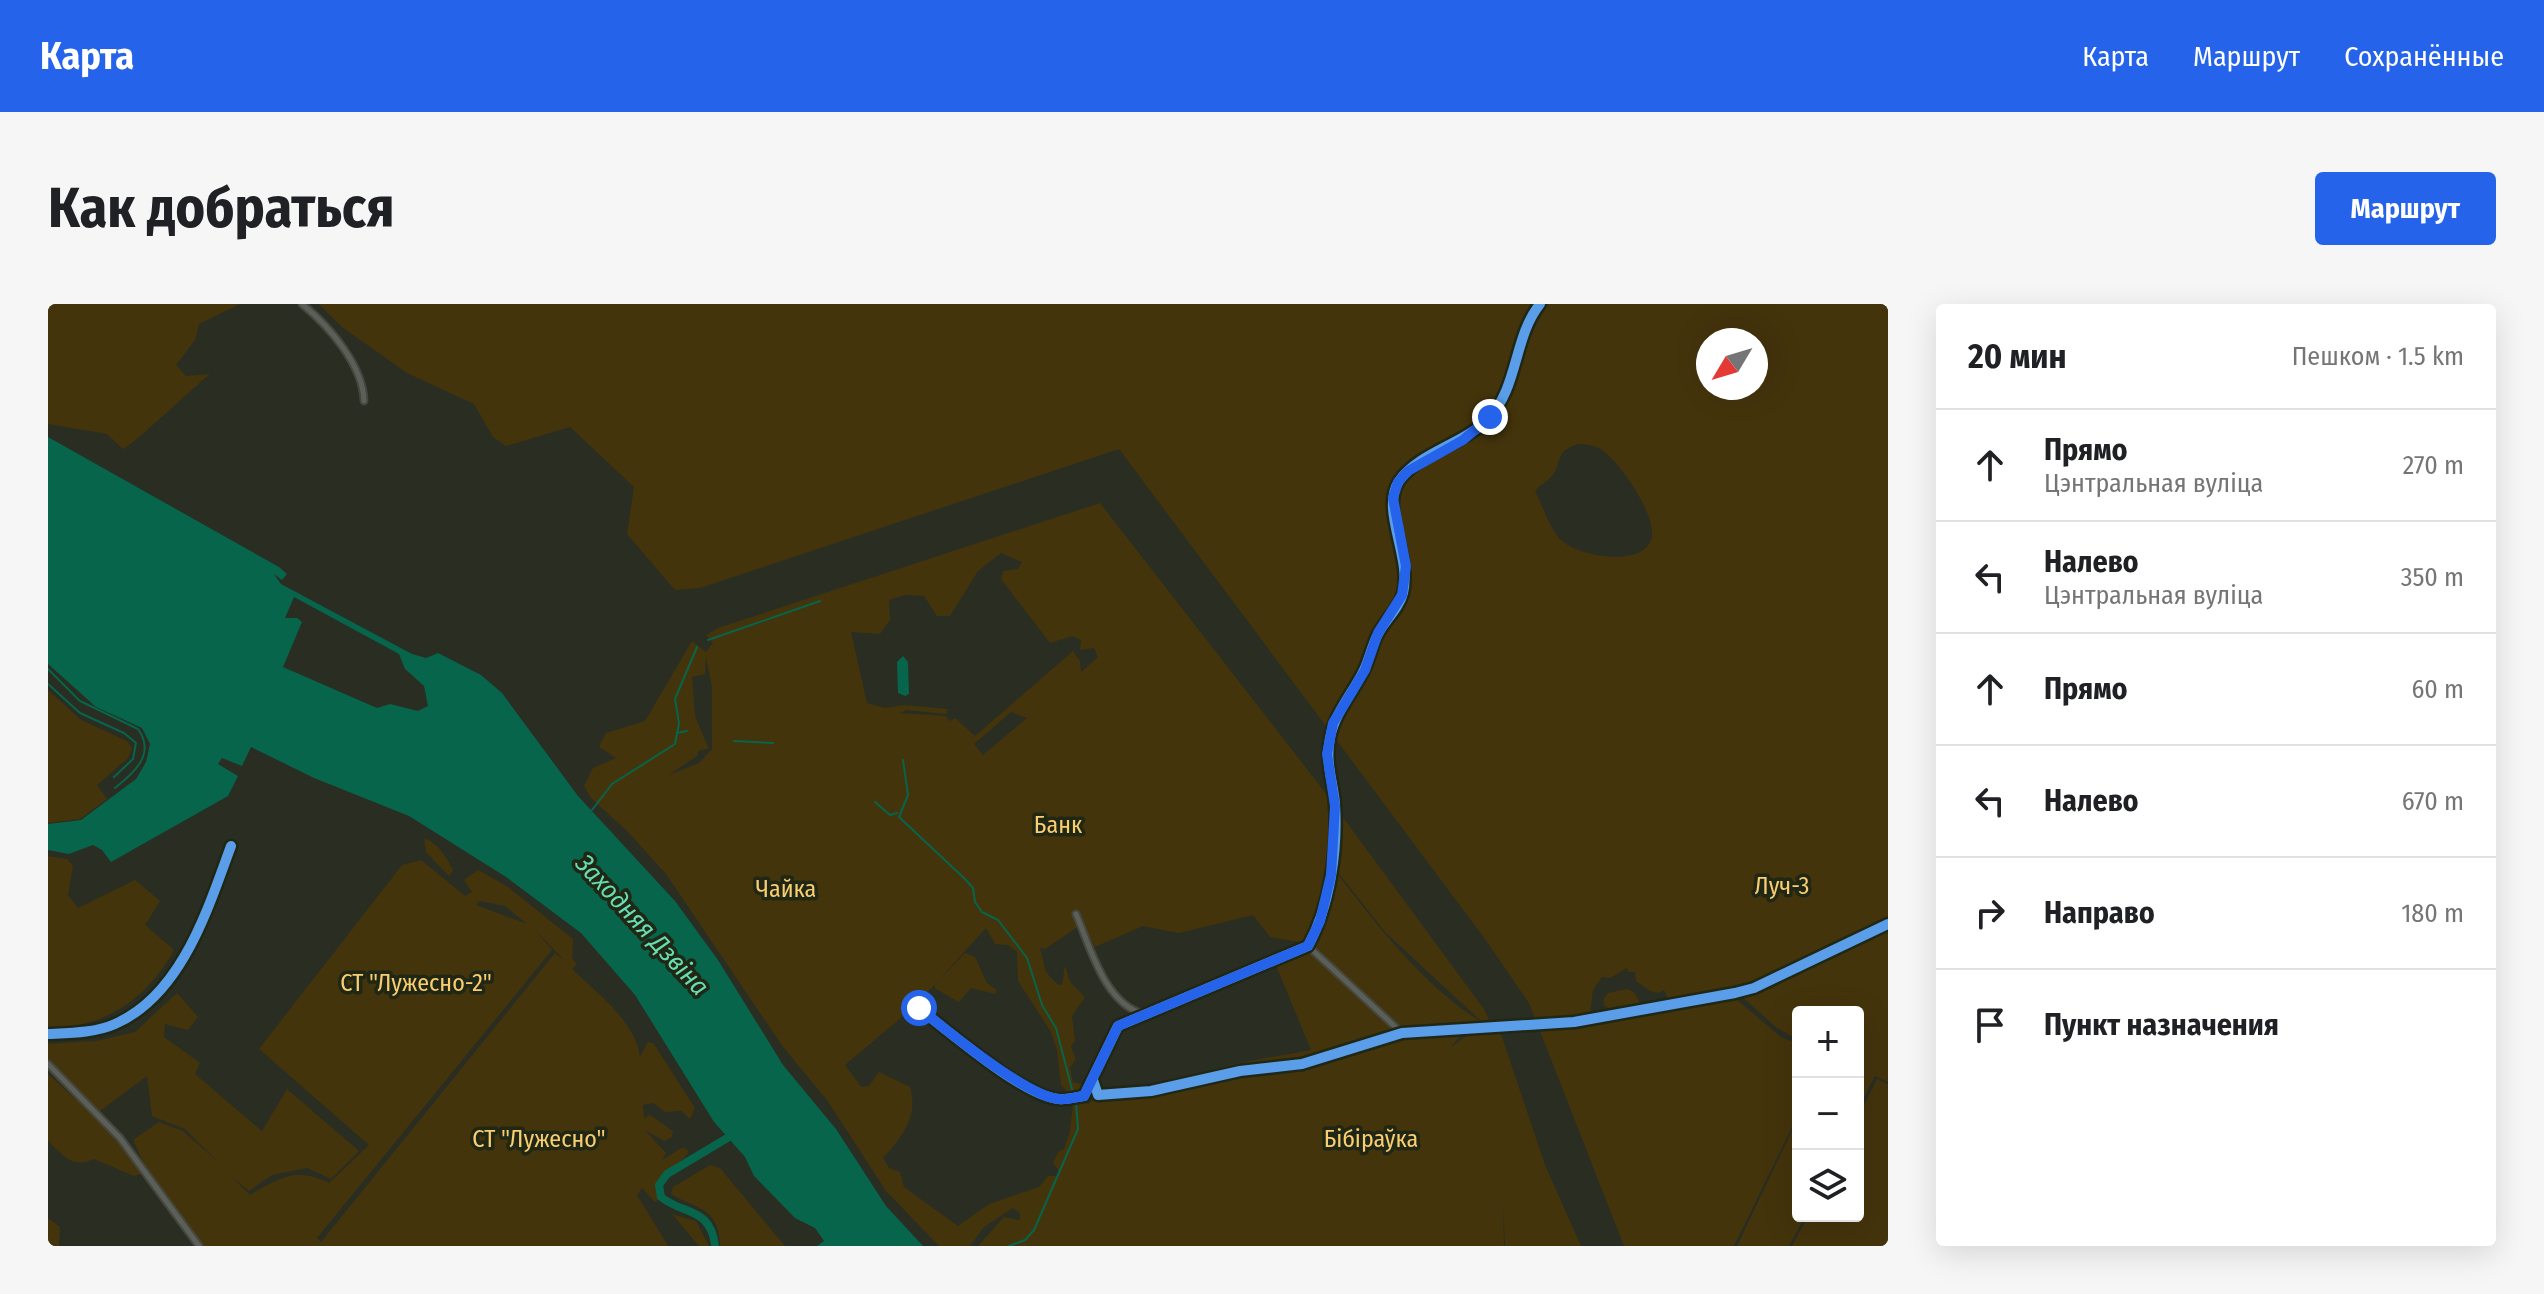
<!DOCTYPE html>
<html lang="ru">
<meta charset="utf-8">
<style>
body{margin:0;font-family:"Fira Sans Condensed",sans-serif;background:#f6f6f6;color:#202124}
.controls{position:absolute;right:24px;bottom:24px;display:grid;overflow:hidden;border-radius:8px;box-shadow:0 8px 32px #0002}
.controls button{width:72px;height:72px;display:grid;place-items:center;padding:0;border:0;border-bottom:2px solid #e0e0e0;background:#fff;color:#202124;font:40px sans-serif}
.compass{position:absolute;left:1648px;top:24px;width:72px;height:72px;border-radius:50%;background:#fff;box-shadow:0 8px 32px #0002;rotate:232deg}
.stop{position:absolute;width:24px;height:24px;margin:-18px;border:6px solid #2563eb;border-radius:50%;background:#fff}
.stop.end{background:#2563eb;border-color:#fff;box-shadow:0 2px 8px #0008}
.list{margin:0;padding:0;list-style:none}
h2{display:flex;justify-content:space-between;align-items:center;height:104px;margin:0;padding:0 32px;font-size:34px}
h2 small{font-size:26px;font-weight:400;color:#757577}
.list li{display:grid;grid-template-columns:52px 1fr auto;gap:24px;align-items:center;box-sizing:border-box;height:112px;padding:0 32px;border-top:2px solid #e0e0e0}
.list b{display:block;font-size:30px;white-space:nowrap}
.list p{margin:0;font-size:26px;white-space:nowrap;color:#757577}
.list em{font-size:26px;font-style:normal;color:#757577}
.icon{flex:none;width:44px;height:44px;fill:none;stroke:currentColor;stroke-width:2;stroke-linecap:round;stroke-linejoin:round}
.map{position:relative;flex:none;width:1840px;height:942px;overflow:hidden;border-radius:8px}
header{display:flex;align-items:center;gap:48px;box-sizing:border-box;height:112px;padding:0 40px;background:#2563eb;color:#fff}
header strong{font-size:38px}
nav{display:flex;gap:44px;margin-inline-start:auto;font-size:28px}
.intro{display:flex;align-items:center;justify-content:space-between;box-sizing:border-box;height:192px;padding:0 48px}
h1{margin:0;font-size:56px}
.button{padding:20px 36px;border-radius:8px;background:#2563eb;color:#fff;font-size:28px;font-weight:700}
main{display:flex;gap:48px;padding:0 48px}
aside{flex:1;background:#fff;border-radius:8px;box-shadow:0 8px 32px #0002}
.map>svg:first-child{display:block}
.green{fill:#44340c;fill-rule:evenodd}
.water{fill:#06654b;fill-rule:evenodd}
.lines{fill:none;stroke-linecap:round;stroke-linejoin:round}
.stream{stroke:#06654b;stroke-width:2}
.river{stroke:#06654b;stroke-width:8}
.street-casing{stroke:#44473e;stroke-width:9}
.secondary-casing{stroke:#44473e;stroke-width:11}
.street{stroke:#5b5f57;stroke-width:5}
.secondary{stroke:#565c52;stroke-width:7}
.cycleway-casing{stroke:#202714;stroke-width:15}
.cycleway{stroke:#5a9eea;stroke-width:10}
.route{stroke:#2563eb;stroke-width:10}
.labels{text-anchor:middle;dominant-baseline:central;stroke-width:7;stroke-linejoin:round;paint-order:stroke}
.park-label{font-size:24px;fill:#facd6e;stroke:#202714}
.water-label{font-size:26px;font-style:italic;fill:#66ddb2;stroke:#202714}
</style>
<header>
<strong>Карта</strong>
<nav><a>Карта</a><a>Маршрут</a><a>Сохранённые</a></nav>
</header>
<div class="intro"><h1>Как добраться</h1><a class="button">Маршрут</a></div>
<main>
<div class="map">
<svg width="1840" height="942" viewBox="0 0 1840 942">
<rect width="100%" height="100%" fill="#292d22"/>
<g class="green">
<path d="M0,0h192l-41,20 -4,16 -19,25 10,11 24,-2c-14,11 -79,73 -87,75l-16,-15 -59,-10z"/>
<path d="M271,0h1569v778l-13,-6 -17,33v-97h-60v28l-21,-12 -37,-33 -72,4 -4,-9 -5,3 -9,-2 -14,-10 -1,-9h-7l-1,-4 -17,10 -8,-1 -9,13 -3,24 9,9 137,-24 45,38 17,7v71l-64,131h-110l-95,-243 -44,-64 -366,-490 -419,139 -25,2 -48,-56 7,-47 -64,-60 -64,19 -13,-9 -19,-33 -67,-31 -65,-46zM1660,36h48v48h-48zM1530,140c7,0 17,1 24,6 18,12 57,68 49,90 -10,28 -74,16 -90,0 -13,-14 -17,-32 -26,-49 5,-6 10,-8 15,-13 15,-15 1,-25 28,-34z"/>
<path d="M1052,199l214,275 170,231 7,15c-15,-2 -31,11 -40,23l25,-18 21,1 5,7 43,128 36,81h-76l-2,-43 1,43h-526l26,-29 16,3v-7l-7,-5 -29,19 -14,19h-31l-53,-55 -59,-91 -44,-53 -117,-173 -38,-42 -37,-34 -7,-12 9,-18 23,-10 -17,-11 7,-14 39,-12 47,-80 14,11 7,-9 -7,-8 12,-7zM953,249l21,9 -4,7 -15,2 -2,8 49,64 23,-7 8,4 -1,10 14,-2 4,9 -17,15 -1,-11 -7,-10 -98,85 -20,-18 -5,3 -5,-5 -45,-3 6,-3 40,4 2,-5 -44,-4 -19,3 -18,-5 -16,-71 29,2 10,-14 -1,-20 16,-5 19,1 13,20h13l28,-45zM658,353l6,30v62l-13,14 -30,12 28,-19 2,-6 10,-1 -14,-33 -3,-39 13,-3zM963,408l16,6 -44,37 -9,-11zM1288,566l50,63 96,89c-55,-32 -107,-99 -145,-149l-10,1 -5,22 3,-23zM1205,611l17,22 29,5 -24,21 36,87c-27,5 -54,9 -80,15 -41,10 -83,31 -127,26l-16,13 -7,-4 -8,2 -3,29 -6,18 -6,3 -5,11 6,8 -2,5h-9l-9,11 -50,17 -31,22 -54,-39 -4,-15 -11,-4 -6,-10c19,-21 36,-42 27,-71l-31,-15 -10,14 -8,1 -16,-22 71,-60 70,-77 9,16 13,1 9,7 1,29 33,51 6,18 4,35 10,10h9l4,-10 -11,-3 -3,-14 6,-9 -5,-12 4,-7 -3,-24 13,-19 -15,-15 -5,-17 -3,20 -5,-1 -11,-12 -6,-24 5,1 37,-25 13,23 48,-21 36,7z"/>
<polygon points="0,386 33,416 79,437 84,444 80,454 49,481 59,495 32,515 0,519"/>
<path d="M376,534c13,4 23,20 29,32l-4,6 -23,-24z"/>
<path d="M0,552l19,3 6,7 -5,29 10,13 57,-28 25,21 -15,24 29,25c-27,49 -69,78 -126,78z"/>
<path d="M373,556l44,36 7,-4 -8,-12 14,-10 30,17 65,52 -1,19 5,6 -5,5c24,23 64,53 68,88l8,-15 6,2 41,64 -5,11 -9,-8 -16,1 -12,-9 -10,2 1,13 6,-3 23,16 -1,6 -8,4 -19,-11 21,23 -4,7 21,-13 6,4c-12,22 -36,14 -30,48l-4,3 -13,-14 -5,7 31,51h-471l-46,-67 -18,-39 26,-18 24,9 36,32 -34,-34 -33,-13 -5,-40 -47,35 -52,-48v-19l48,-3 39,-9 42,-39 21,24 -10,13 -23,-6 -1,13 36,26 -5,11 67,57 25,-42 72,62 -28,28 -24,-11 -35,7 -23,16 -17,-14 18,18c30,-18 47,-28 79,-12l40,-38 -110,-96 143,-184zM432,597l25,5 22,18 -51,-19zM487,626l30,31 -10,-8 -234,289 -4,-4 235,-288z"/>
<polygon points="917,649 927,653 939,679 949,686 947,690 923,684 911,698 888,685 886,681"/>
<polygon points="1579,685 1586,688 1592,699 1564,707 1557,702 1555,696 1560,689"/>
<path d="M0,770l54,49 43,50 -11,3 -40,-17c-22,10 -30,-3 -46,-18z"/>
<polygon points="1829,775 1840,780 1840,942 1744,942 1760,912 1810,912 1810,813"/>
<polygon points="1750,814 1750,912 1757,912 1741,942 1689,942"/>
<path d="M662,861l10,3 65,78h-65c-1,-40 -23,-36 -49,-52l2,-7z"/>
<polygon points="624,910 648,917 661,942 651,942"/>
<polygon points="0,914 12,923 11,942 0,942"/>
</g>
<g class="water">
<path d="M0,133l231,130 8,7 -5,6 -8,-6 7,10 131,70 14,4 12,-5 43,22 21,18 76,103 97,105 43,59 65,105 53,64 50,77 37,40h-106l7,-5 -9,-13 -20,-10 -41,-42 -9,-19 -31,-35 -79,-127 -54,-62 -75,-56 -97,-61 -95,-38 -63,-31 -9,19 -20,-8 -4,6 20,12 -10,20 -117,66 -9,-12 -9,-5 -24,9 -21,-4v-26l33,-4 55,-41 10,-17 4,-18 -8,-16 -46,-21 -48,-43zM246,293l105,57 6,15 19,17 4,20 -10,5 -28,-7 -13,4 -94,-41 19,-45 -5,-4h-12z"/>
<polygon points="855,352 860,358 861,390 857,392 850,389 849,358"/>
</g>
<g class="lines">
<g class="stream">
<polyline points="660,336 772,297"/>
<path d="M0,365l32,32 58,28c18,25 -4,44 -23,59"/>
<polyline points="0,380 32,409 76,429 88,439 85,455 66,473"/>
<polyline points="629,429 639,427"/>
<polyline points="686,437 725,439"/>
<polyline points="855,456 860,491 851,513 917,575 925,584 927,598 934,608 950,616 979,654 994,701 1008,724 1025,789"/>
<polyline points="827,498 842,511 849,509"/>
<polyline points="544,506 564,480 627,440 631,419 627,395 649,343"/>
<polyline points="961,942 977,936 986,926 1030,825 1028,798"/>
</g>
<path class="river" d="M667,942c-4,-39 -32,-31 -54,-49l-2,-12 8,-11 67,-40"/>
<defs>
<g id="street">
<path d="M254,0c27,22 61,61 62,97"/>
<path d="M1028,610c14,32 29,91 68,100"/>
<polyline points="864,699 921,743 988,787 1010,795 1036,792 1070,722 1224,658"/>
<path d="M0,730c22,-1 47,-1 67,-10 67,-29 93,-116 116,-178"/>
<polyline points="0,760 72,834 151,942"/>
<polyline points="1045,776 1050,791 1103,787 1192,767 1254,760 1354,729 1260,642"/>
</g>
<g id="secondary">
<path d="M1224,658l36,-16c22,-40 30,-96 27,-142 -2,-23 -10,-41 -5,-66 4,-23 21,-43 32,-64 7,-12 9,-27 16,-40 7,-14 21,-25 25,-41 9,-36 -23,-83 -4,-112 20,-29 65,-37 89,-62 31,-32 25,-81 52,-115"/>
<polyline points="1354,729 1526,718 1687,689 1706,684 1840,620"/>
</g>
</defs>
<use href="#street" class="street-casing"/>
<use href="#secondary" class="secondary-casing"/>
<use href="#street" class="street"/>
<use href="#secondary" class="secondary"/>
<defs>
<g id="cycleway">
<path d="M864,699c31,23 111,94 147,96 7,1 17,-2 25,-3l34,-70 190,-80c22,-40 30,-96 27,-142 -2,-23 -10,-41 -5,-66 4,-23 21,-43 32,-64 7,-12 9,-27 16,-40 7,-14 21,-25 25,-41 9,-36 -23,-83 -4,-112 20,-29 65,-37 89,-62 31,-32 25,-81 52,-115"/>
<path d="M0,730c22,-1 47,-1 67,-10 67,-29 93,-116 116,-178"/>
<polyline points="1045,776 1050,791 1103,787 1192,767 1254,760 1354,729 1526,718 1687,689 1706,684 1840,620"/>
</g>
</defs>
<use href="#cycleway" class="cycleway-casing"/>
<use href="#cycleway" class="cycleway"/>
</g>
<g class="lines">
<path class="route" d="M871,704c27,22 108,89 140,91 8,1 17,-2 25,-3l34,-70 190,-80 12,-25 11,-46 4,-69 -8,-52 6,-31 32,-53 13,-37 24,-38 4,-29 -13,-68 5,-16 10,-11 55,-31 27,-23"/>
</g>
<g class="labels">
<g class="park-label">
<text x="1010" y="521">Банк</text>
<text x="1734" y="582">Луч-3</text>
<text x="738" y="585">Чайка</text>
<text x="368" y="679">СТ "Лужесно-2"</text>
<text x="491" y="835">СТ "Лужесно"</text>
<text x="1323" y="835">Бібіраўка</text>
</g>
<g class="water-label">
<text transform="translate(594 621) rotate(47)">Заходняя Дзвіна</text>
</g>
</g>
</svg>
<div class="controls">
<button>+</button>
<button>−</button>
<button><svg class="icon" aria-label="layers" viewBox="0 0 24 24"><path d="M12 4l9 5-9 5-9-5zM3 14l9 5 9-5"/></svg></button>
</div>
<svg class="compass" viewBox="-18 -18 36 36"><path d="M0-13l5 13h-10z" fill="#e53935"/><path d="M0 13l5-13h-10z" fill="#757577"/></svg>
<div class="stop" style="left:871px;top:704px"></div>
<div class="stop end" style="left:1442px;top:113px"></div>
</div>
<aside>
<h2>20 мин<small>Пешком · 1.5 km</small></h2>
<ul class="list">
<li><svg class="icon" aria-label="ahead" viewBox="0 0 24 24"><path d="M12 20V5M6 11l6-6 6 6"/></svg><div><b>Прямо</b><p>Цэнтральная вуліца</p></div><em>270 m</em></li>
<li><svg class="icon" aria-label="left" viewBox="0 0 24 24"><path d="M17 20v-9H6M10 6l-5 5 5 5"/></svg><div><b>Налево</b><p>Цэнтральная вуліца</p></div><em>350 m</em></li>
<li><svg class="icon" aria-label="ahead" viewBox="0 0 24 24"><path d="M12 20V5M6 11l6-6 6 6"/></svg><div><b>Прямо</b></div><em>60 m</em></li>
<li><svg class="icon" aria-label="left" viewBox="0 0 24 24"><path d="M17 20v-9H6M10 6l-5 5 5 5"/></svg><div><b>Налево</b></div><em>670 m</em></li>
<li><svg class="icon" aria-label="right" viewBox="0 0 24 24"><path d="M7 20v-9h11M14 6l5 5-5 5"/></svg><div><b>Направо</b></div><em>180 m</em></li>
<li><svg class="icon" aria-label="arrive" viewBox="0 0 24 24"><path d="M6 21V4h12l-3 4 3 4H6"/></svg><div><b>Пункт назначения</b></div></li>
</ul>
</aside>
</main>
